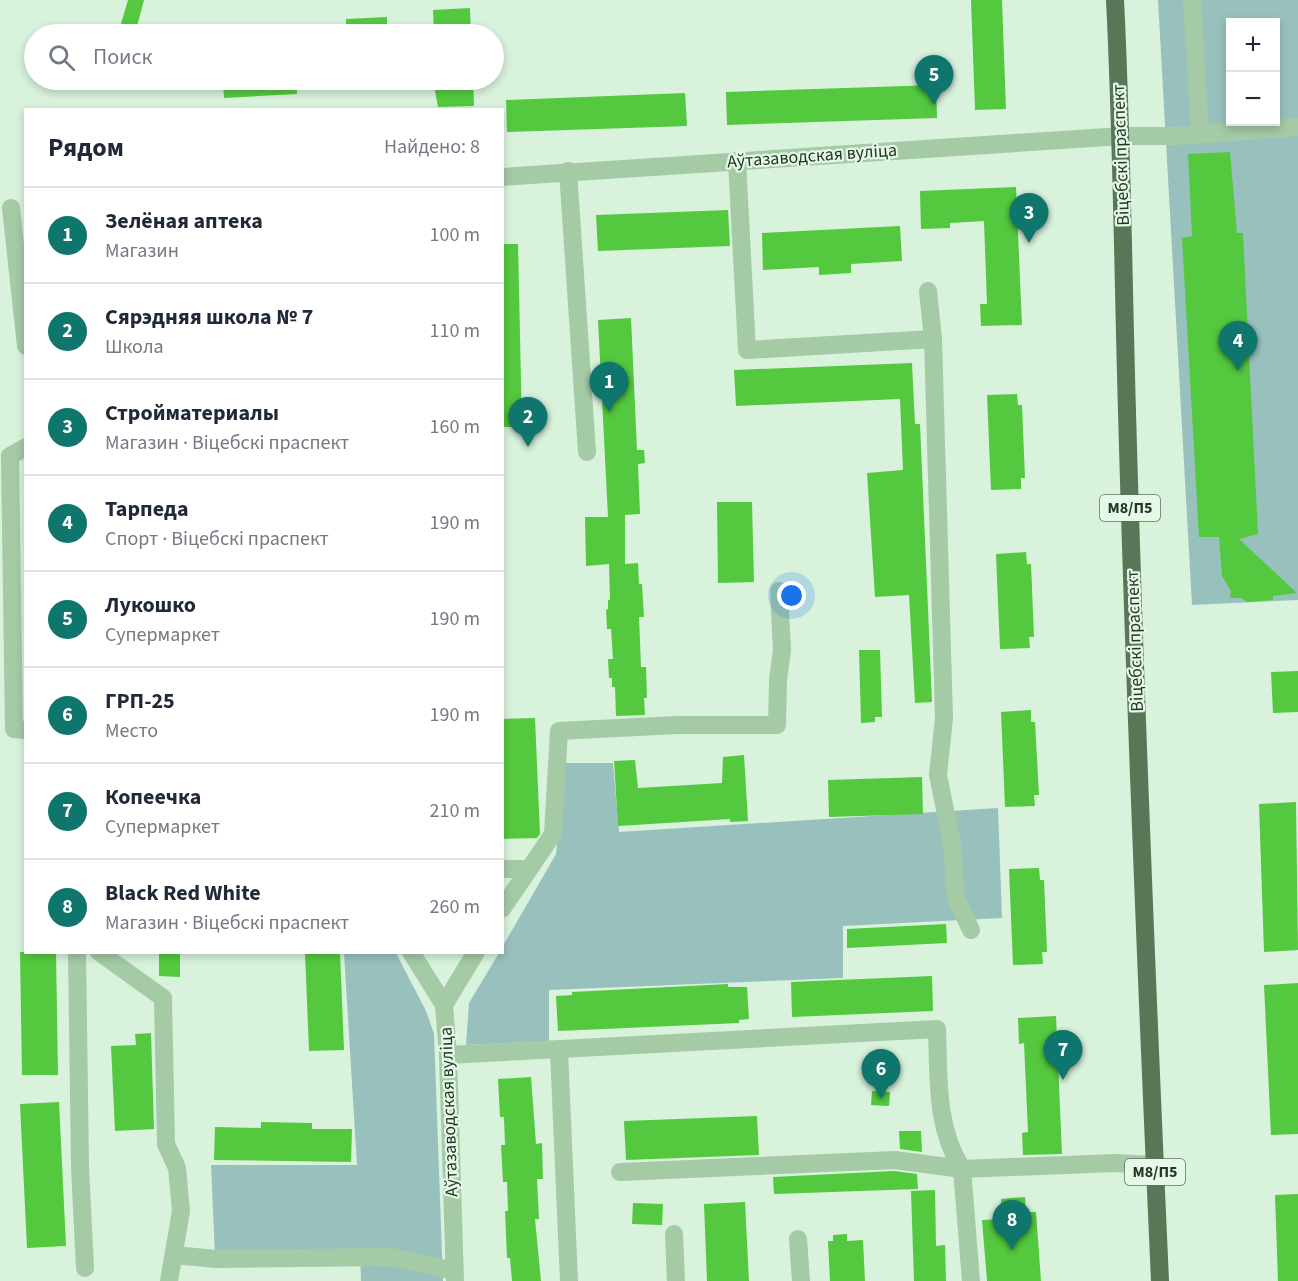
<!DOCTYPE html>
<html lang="ru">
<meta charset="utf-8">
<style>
body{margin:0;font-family:"Source Sans 3",sans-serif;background:#f6f6f7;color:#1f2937}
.controls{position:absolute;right:18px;top:18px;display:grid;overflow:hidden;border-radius:0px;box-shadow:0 3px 9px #0003}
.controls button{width:54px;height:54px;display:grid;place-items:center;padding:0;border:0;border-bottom:2px solid #e0e1e3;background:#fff;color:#1f2937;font:30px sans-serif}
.you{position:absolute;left:792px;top:596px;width:21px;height:21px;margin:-15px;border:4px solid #fff;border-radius:50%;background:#1a73e8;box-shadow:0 0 0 9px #1a73e833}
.badge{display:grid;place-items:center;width:39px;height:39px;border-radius:50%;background:#0f766e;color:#fff;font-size:20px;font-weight:700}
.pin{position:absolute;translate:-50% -50px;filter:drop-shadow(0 2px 3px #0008)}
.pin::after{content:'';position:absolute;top:32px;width:21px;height:18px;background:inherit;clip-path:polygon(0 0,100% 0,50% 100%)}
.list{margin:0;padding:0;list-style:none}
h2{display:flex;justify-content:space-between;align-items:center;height:78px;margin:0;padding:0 24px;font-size:26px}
h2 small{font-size:20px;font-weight:400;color:#747a83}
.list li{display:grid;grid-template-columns:39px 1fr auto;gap:18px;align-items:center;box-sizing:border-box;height:96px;padding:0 24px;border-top:2px solid #e0e1e3}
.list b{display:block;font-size:22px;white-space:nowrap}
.list p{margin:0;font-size:20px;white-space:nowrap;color:#747a83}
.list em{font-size:20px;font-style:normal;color:#747a83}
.icon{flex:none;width:33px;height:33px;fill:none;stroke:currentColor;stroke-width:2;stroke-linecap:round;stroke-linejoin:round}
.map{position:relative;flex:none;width:1298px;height:1281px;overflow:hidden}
.search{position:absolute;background:#fff;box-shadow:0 3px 9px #0003;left:24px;top:24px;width:480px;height:66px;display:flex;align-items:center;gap:15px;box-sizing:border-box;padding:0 21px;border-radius:33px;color:#747a83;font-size:22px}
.panel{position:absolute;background:#fff;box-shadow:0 3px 9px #0003;left:24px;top:108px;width:480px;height:846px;border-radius:0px}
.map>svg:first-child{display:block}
.green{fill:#98c1be;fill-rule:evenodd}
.building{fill:#54c93f}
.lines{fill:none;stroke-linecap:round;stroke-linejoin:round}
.minor{stroke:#a4caa6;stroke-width:18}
.major{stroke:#587756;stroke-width:18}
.labels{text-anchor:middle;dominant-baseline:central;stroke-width:4.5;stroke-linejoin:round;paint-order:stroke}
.shield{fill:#e4f9e8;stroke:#607060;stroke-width:1.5}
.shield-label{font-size:16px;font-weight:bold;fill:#273526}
.street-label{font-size:18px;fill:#273526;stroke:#e4f9e8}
</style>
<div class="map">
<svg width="1298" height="1281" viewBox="0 0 1298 1281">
<rect width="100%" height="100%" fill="#d8f2dc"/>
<g class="green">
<path d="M1158,0h140v600l-106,5zM1230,22h46v100h-46z"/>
<polygon points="566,763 613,763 619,832 998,808 1002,918 843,926 843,978 549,990 549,1041 466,1045 469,1003 499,953 502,952 503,946 556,854"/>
<polygon points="344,953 396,953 426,1011 434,1034 443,1281 361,1281 360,1252 215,1256 211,1165 357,1165"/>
</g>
<g class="building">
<polygon points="128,0 144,0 135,34 118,34"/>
<polygon points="971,0 1002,0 1006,109 975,110"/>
<polygon points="470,8 471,34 434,34 433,10"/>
<polygon points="387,17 387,34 346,34 346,19"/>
<polygon points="223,80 296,80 297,94 224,98"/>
<polygon points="433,80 473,80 474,106 438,107"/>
<polygon points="936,85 937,118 727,125 726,92"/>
<polygon points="685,93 687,126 507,132 506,100"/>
<polygon points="1230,152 1237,233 1243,233 1258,534 1239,539 1297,593 1273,596 1273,600 1247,602 1241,598 1230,598 1231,591 1222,576 1219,537 1199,537 1182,238 1192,236 1188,154"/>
<polygon points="1016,187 1022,325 981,326 980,304 987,304 984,221 950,223 950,228 921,229 920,191"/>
<polygon points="728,210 730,246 598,251 596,215"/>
<polygon points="900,226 902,261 851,264 851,273 819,275 819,267 763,270 762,233"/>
<polygon points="502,244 518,244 522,427 502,427"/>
<polygon points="631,318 637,450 644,450 645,463 638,464 640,514 625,515 625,564 638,563 639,584 642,584 644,617 639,617 641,667 646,667 647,698 644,698 645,715 616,716 615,687 612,687 612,678 609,678 608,659 613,659 611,629 607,629 606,610 608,609 608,600 610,600 609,564 586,566 585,517 608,517 598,320"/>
<polygon points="912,363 915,424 920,424 932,702 915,703 909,595 875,597 867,473 903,470 900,399 736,406 734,370"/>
<polygon points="1017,394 1018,405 1022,405 1025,478 1021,478 1021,489 991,490 987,395"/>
<polygon points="717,502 752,502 754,582 718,583"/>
<polygon points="1026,552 1027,564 1031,564 1034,637 1029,637 1030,648 1000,649 996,554"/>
<polygon points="859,650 880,650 882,717 875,717 875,722 861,723"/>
<polygon points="1298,671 1298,712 1273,713 1271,672"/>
<polygon points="1031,710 1031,722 1035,722 1039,795 1034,795 1035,806 1005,807 1001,712"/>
<polygon points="535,718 540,834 537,838 502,839 502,719"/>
<polygon points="744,755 748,821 730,822 730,819 618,826 614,761 635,760 638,788 722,783 723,757"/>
<polygon points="922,777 923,814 829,817 828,780"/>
<polygon points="1296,802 1298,950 1264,952 1259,804"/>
<polygon points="1039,868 1040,880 1044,880 1047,952 1042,952 1043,964 1013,965 1009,869"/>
<polygon points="946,924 947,943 847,948 847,929"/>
<polygon points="20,952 56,952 58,1075 22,1075"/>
<polygon points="159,952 180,952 180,977 159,976"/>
<polygon points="305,952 340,952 344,1050 309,1051"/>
<polygon points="932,976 933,1011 792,1017 791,982"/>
<polygon points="1298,983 1298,1134 1271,1135 1264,985"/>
<polygon points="728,984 728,987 747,987 749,1019 739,1020 739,1023 558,1031 556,996 572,995 572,992"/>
<polygon points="1056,1016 1062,1154 1023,1155 1022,1133 1028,1132 1024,1043 1019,1044 1018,1018"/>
<polygon points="151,1033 154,1129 115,1131 111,1046 136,1045 135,1034"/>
<polygon points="531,1077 536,1144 542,1143 543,1179 537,1179 539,1219 535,1219 541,1281 512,1281 510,1258 507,1258 505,1211 508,1211 507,1182 503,1182 501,1145 505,1145 504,1117 500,1117 498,1079"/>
<polygon points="872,1091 890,1092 889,1106 871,1105"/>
<polygon points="59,1102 66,1246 27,1248 20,1104"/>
<polygon points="757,1116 759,1155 626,1160 624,1121"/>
<polygon points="261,1122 312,1123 312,1129 352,1129 351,1162 214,1160 215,1127 261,1128"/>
<polygon points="899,1131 921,1131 922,1152 900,1149"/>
<polygon points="894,1171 917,1174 918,1189 774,1194 773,1177"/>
<polygon points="935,1190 936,1246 945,1245 946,1281 914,1281 911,1191"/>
<polygon points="1298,1194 1298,1281 1278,1281 1275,1195"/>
<polygon points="1025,1197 1026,1212 1036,1212 1041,1281 987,1281 982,1220 1002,1219 1001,1199"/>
<polygon points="745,1202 749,1281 707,1281 704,1204"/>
<polygon points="633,1203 663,1204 662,1225 632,1224"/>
<polygon points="847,1234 847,1241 863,1240 865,1281 830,1281 828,1241 833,1241 833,1235"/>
</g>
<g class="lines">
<g class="minor">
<polyline points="1192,0 1200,134"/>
<polyline points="737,161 747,350 933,339 944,718 938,775 952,844 956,898 971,930"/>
<polyline points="568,171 587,452"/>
<polyline points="502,177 1122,136 1178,136 1298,127"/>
<polyline points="11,208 26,346"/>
<polyline points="928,291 933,339"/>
<polyline points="26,447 10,456 14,729 26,730"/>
<polyline points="502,869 527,869"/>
<polyline points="502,909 553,834 559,731 677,725 777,725 778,680 782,650 779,591"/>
<polyline points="77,952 80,1167 85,1268"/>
<polyline points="99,952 163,998 166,1144 177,1168 181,1211 169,1281"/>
<polyline points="411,952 444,1005 448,1055 455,1281"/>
<polyline points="444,1005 476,952"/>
<polyline points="559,1051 569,1281"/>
<path d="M448,1055l489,-26c2,49 -2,97 25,140l153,-6 40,2"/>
<polyline points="620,1172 895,1160 962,1169 971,1281"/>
<polyline points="674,1234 676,1281"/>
<polyline points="798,1239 801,1281"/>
<polyline points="174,1255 216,1259 392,1257 454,1271"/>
</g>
<path class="major" d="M1115,0c7,137 8,275 12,412 8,290 20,579 33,869"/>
</g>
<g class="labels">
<g class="shield">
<rect x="1100" y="495" width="60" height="26" rx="4.5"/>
<rect x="1125" y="1159" width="60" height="26" rx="4.5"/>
</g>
<g class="shield-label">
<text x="1130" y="508">М8/П5</text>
<text x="1155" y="1172">М8/П5</text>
</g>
<g class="street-label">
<text transform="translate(1121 155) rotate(-92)">Віцебскі праспект</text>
<text transform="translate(812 156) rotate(-4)">Аўтазаводская вуліца</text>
<text transform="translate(1135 641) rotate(-92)">Віцебскі праспект</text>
<text transform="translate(449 1112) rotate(-92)">Аўтазаводская вуліца</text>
</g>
</g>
</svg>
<div class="controls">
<button>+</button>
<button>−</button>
</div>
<div class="you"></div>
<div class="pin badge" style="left:609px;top:412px">1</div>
<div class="pin badge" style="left:528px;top:447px">2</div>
<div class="pin badge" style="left:1029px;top:243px">3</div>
<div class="pin badge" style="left:1238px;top:371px">4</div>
<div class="pin badge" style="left:934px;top:105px">5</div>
<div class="pin badge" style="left:881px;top:1099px">6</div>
<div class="pin badge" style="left:1063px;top:1080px">7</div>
<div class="pin badge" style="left:1012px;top:1250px">8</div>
<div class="search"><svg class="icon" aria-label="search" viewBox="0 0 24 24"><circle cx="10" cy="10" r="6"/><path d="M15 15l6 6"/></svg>Поиск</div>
<section class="panel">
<h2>Рядом<small>Найдено: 8</small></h2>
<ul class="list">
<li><span class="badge">1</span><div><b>Зелёная аптека</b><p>Магазин</p></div><em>100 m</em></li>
<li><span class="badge">2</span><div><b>Сярэдняя школа № 7</b><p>Школа</p></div><em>110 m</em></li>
<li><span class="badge">3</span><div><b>Стройматериалы</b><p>Магазин · Віцебскі праспект</p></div><em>160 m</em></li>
<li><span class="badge">4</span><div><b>Тарпеда</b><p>Спорт · Віцебскі праспект</p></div><em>190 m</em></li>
<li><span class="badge">5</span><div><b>Лукошко</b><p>Супермаркет</p></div><em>190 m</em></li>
<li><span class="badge">6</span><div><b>ГРП-25</b><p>Место</p></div><em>190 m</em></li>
<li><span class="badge">7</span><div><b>Копеечка</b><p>Супермаркет</p></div><em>210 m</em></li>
<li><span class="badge">8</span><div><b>Black Red White</b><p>Магазин · Віцебскі праспект</p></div><em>260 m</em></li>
</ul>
</section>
</div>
